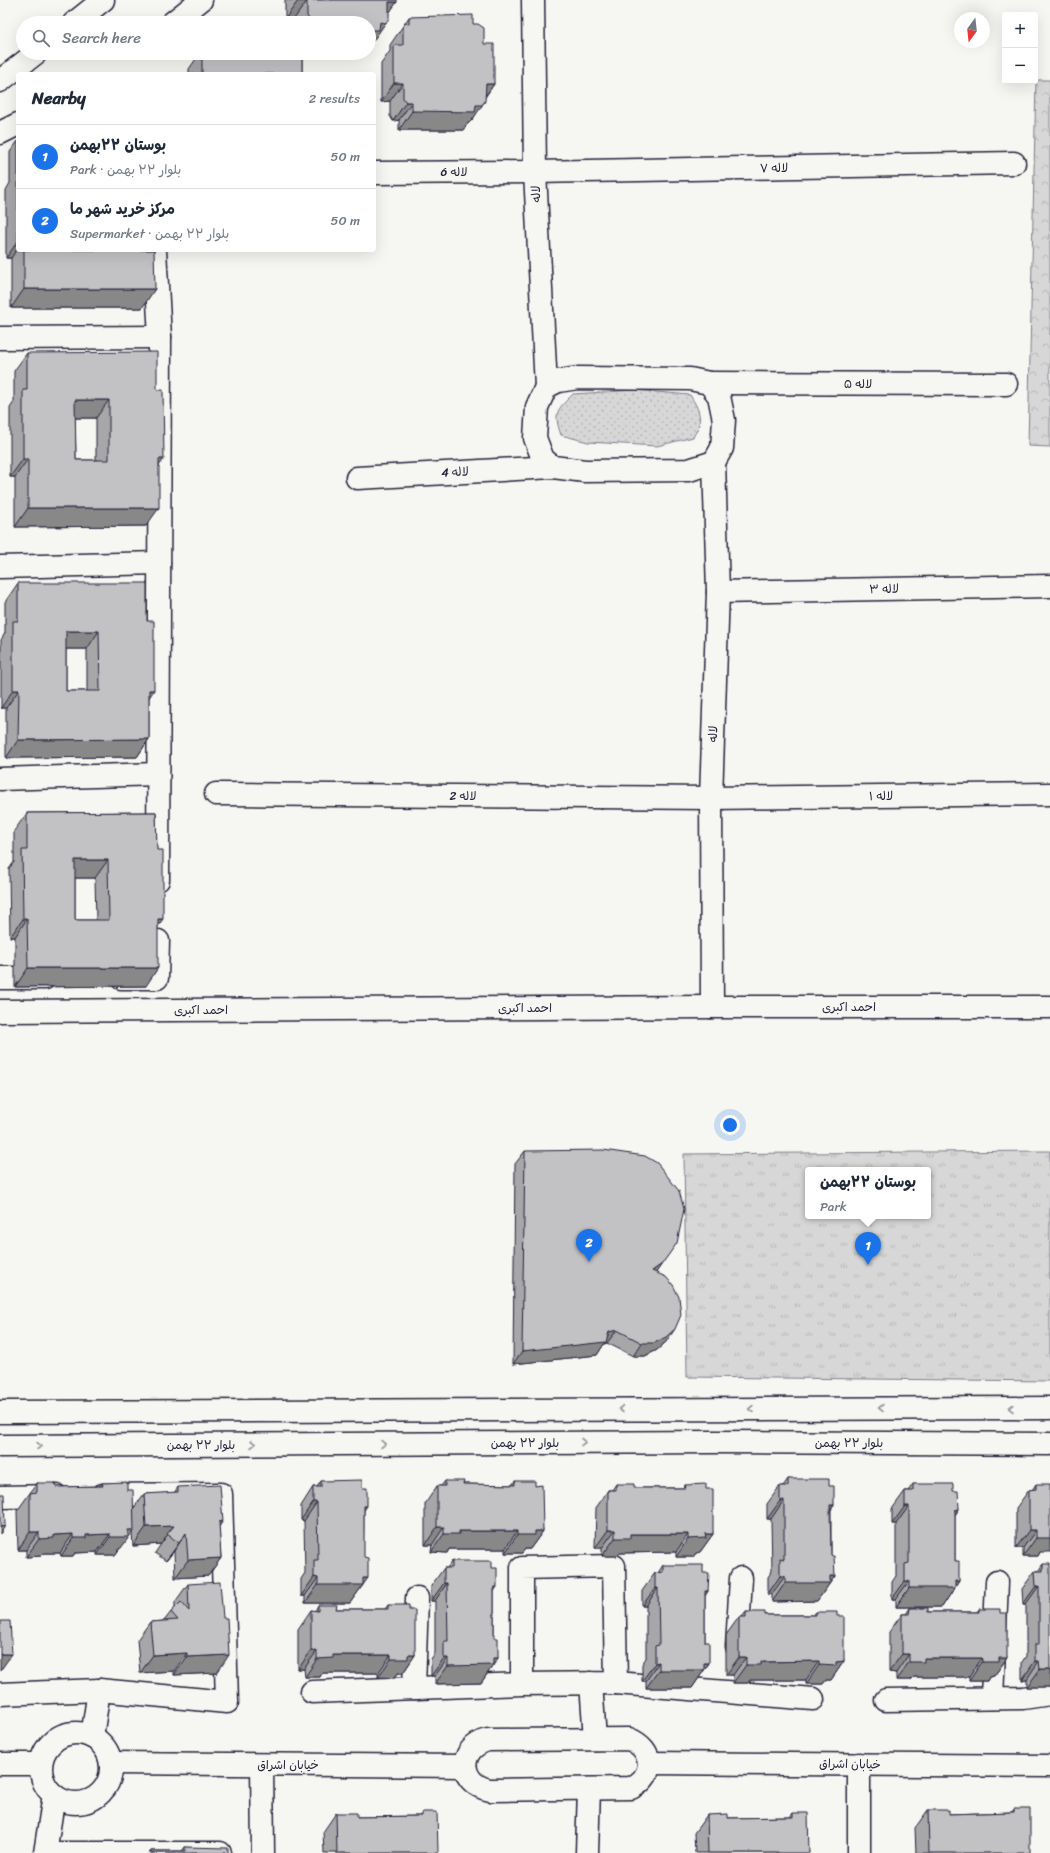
<!DOCTYPE html>
<meta charset="utf-8">
<style>
body{margin:0;font-family:Sriracha,"Playpen Sans Arabic",sans-serif;background:#f6f6f7;color:#1f2937}
.controls{position:absolute;right:12px;top:12px;display:grid;overflow:hidden;border-radius:4px;box-shadow:0 4px 16px #0002}
.controls button{width:36px;height:36px;display:grid;place-items:center;padding:0;border:0;border-bottom:1px solid #e0e1e3;background:#fff;color:#1f2937;font:20px sans-serif}
.compass{position:absolute;left:954px;top:12px;width:36px;height:36px;border-radius:50%;background:#fff;box-shadow:0 4px 16px #0002;rotate:195deg}
.you{position:absolute;left:730px;top:1125px;width:14px;height:14px;margin:-10px;border:3px solid #fff;border-radius:50%;background:#1a73e8;box-shadow:0 0 0 6px #1a73e833}
.badge{display:grid;place-items:center;width:26px;height:26px;border-radius:50%;background:#1a73e8;color:#fff;font-size:13px;font-weight:700}
.pin{position:absolute;translate:-50% -33px;filter:drop-shadow(0 1px 2px #0008)}
.pin::after{content:'';position:absolute;top:21px;width:14px;height:12px;background:inherit;clip-path:polygon(0 0,100% 0,50% 100%)}
.popup{position:absolute;left:805px;top:1167px;width:126px;height:52px;box-sizing:border-box;display:grid;place-content:center;border-radius:4px;background:#fff;filter:drop-shadow(0 1px 3px #0005);font-size:13px;white-space:nowrap;color:#747a83}
.popup b{font-size:15px;color:#1f2937}
.popup::after{content:'';position:absolute;left:50%;top:100%;margin-left:-8px;border:8px solid transparent;border-top-color:#fff}
.list{margin:0;padding:0;list-style:none}
h2{display:flex;justify-content:space-between;align-items:center;height:52px;margin:0;padding:0 16px;font-size:17px}
h2 small{font-size:13px;font-weight:400;color:#747a83}
.list li{display:grid;grid-template-columns:26px 1fr auto;gap:12px;align-items:center;box-sizing:border-box;height:64px;padding:0 16px;border-top:1px solid #e0e1e3}
.list b{display:block;font-size:15px;white-space:nowrap}
.list p{margin:0;font-size:13px;white-space:nowrap;color:#747a83}
.list em{font-size:13px;font-style:normal;color:#747a83}
.icon{flex:none;width:22px;height:22px;fill:none;stroke:currentColor;stroke-width:2;stroke-linecap:round;stroke-linejoin:round}
.map{position:relative;flex:none;width:1050px;height:1853px;overflow:hidden}
.search{position:absolute;background:#fff;box-shadow:0 4px 16px #0002;left:16px;top:16px;width:360px;height:44px;display:flex;align-items:center;gap:10px;box-sizing:border-box;padding:0 14px;border-radius:22px;color:#747a83;font-size:15px}
.panel{position:absolute;background:#fff;box-shadow:0 4px 16px #0002;left:16px;top:72px;width:360px;height:180px;border-radius:4px}
.map>svg:first-child{display:block}
.grass{fill:url(#grass-dots);stroke:#7c7c89}
.forest{fill:url(#forest-crowns);stroke:#7c7c89}
.park{fill:url(#park-tufts);stroke:#7c7c89;fill-rule:evenodd}
.lines{fill:none;stroke-linecap:round;stroke-linejoin:round}
.minor-casing{stroke:#22223b;stroke-width:25}
.tertiary-casing{stroke:#22223b;stroke-width:25}
.minor{stroke:#f6f6f2;stroke-width:22}
.tertiary{stroke:#f6f6f2;stroke-width:22}
.wall{fill:#a7a7a9;stroke:#22223b;fill-rule:evenodd}
.shaded-wall{fill:#888889;stroke:#22223b}
.building{fill:#c2c2c4;stroke:#22223b;fill-rule:evenodd}
.oneway{stroke:#9797a0}
.labels{text-anchor:middle;dominant-baseline:central;stroke-width:3;stroke-linejoin:round;paint-order:stroke}
.street-label{font-size:12px;fill:#22223b;stroke:#f6f6f2}
</style>
<div class="map">
<svg width="1050" height="1853" viewBox="0 0 1050 1853">
<defs>
<pattern id="grass-dots" width="8" height="8" patternUnits="userSpaceOnUse"><rect width="8" height="8" fill="#d7d7d7"/><path d="M2 2h.1M6 6h.1" fill="none" stroke="#b8b8b9" stroke-width="1.8" stroke-linecap="round"/></pattern>
<pattern id="forest-crowns" width="20" height="18" patternUnits="userSpaceOnUse"><rect width="20" height="18" fill="#d7d7d7"/><path d="M2 6a3 3 0 1 1 6 0M12 15a3 3 0 1 1 6 0" fill="none" stroke="#b8b8b9"/></pattern>
<pattern id="park-tufts" width="24" height="20" patternUnits="userSpaceOnUse"><rect width="24" height="20" fill="#d7d7d7"/><path d="M3 7l-1-3M5 7V3M7 7l1-3M15 17l-1-3M17 17v-4M19 17l1-3" fill="none" stroke="#b8b8b9"/></pattern>
</defs>
<rect width="100%" height="100%" fill="#f6f6f2"/>
<filter id="ink" filterUnits="userSpaceOnUse"><feTurbulence type="fractalNoise" baseFrequency=".025" numOctaves="2"/><feDisplacementMap in="SourceGraphic" scale="8" xChannelSelector="R" yChannelSelector="G"/><feConvolveMatrix kernelMatrix="1 2 1 2 8 2 1 2 1" color-interpolation-filters="sRGB"/></filter>
<g filter="url(#ink)">
<path class="grass" d="M634,390l56,5c10,16 14,25 3,42l-36,9 -69,-4 -27,-7c-8,-23 -4,-25 12,-41z"/>
<polygon class="forest" points="1036,80 1050,80 1050,447 1028,446"/>
<path class="park" d="M1050,1151v230l-363,-4 -3,-223zM808,1170h120v46h-120z"/>
<g class="lines">
<defs>
<g id="minor">
<polyline points="172,23 201,0"/>
<polyline points="0,133 18,124"/>
<polyline points="374,173 535,172 1014,163"/>
<polyline points="155,250 160,337 158,880"/>
<polyline points="0,338 160,337"/>
<polyline points="709,383 1006,384"/>
<polyline points="357,478 553,467"/>
<polyline points="0,567 159,563"/>
<polyline points="718,592 1050,586"/>
<polyline points="0,779 158,774"/>
<polyline points="216,794 711,798 1050,794"/>
<polyline points="0,978 45,978"/>
<polyline points="121,978 157,978 158,941"/>
<polyline points="0,1497 57,1496"/>
<polyline points="737,1647 741,1578"/>
<polyline points="591,1683 595,1739"/>
<polyline points="616,1683 813,1699"/>
<polyline points="414,1688 417,1598"/>
<polyline points="312,1692 522,1684 616,1683 614,1566 522,1568 522,1684"/>
<polyline points="0,1694 99,1690"/>
<polyline points="992,1698 997,1582"/>
<polyline points="886,1700 1023,1698 1050,1694"/>
<polyline points="92,1737 99,1690 227,1702 221,1494 103,1495"/>
<polyline points="262,1765 263,1853"/>
<polyline points="45,1853 54,1795"/>
<polyline points="62,1853 220,1853"/>
<polyline points="587,1853 589,1789"/>
<polyline points="859,1853 859,1764"/>
</g>
<g id="tertiary">
<polyline points="533,0 535,172 546,387"/>
<polyline points="74,23 103,0"/>
<polyline points="0,81 36,53"/>
<polygon points="578,378 690,379 709,383 719,396 724,420 722,448 714,462 689,470 585,471 553,467 543,459 535,438 537,407 546,387 558,381"/>
<polyline points="712,1007 711,798 718,592 714,462"/>
<polyline points="0,1011 712,1007 1050,1007"/>
<polyline points="0,1412 1050,1408"/>
<polyline points="0,1446 713,1442 1050,1444"/>
<circle cx="76" cy="1768" r="35"/>
<path d="M629,1739c25,10 27,37 2,49l-141,2c-32,-6 -33,-42 -2,-50z"/>
<polyline points="111,1763 465,1766"/>
<polyline points="649,1763 1050,1766"/>
<polyline points="0,1764 40,1764"/>
</g>
</defs>
<use href="#minor" class="minor-casing"/>
<use href="#tertiary" class="tertiary-casing"/>
<use href="#minor" class="minor"/>
<use href="#tertiary" class="tertiary"/>
</g>
<g class="wall">
<polygon points="285,0 397,0 373,41 372,41 369,45 369,23 294,23 294,19 285,19"/>
<polygon points="409,17 473,24 484,44 494,84 486,96 473,119 469,123 468,123 463,130 399,130 399,120 393,121 390,116 390,101 381,102 381,64 390,51 390,45"/>
<polygon points="198,53 302,53 302,74 189,74 189,69 198,56"/>
<polygon points="18,141 18,250 154,250 142,308 11,308 11,258 6,258 6,190 10,183 10,152"/>
<path d="M27,353l130,37 2,76 -13,60 -131,1v-50h-5v-69l4,-6v-31zM75,418h21v42h-20z"/>
<path d="M18,583l129,38 2,77v41l-12,18 -131,1v-50h-5v-68l4,-7v-31zM66,649h21v42h-21z"/>
<path d="M156,812l2,114 -12,60 -131,1v-50h-5l-1,-68 5,-7v-31l13,-18zM75,878h20l1,42h-21z"/>
<polygon points="525,1151 656,1273 666,1342 657,1350 645,1356 633,1356 607,1343 604,1344 597,1355 513,1364 515,1164"/>
<polygon points="788,1479 829,1486 834,1505 831,1510 831,1556 835,1576 817,1601 772,1602 772,1594 768,1594 768,1577 772,1571 771,1519 767,1519 767,1504 780,1486 783,1486"/>
<polygon points="321,1481 362,1488 364,1511 363,1585 350,1603 305,1603 305,1596 301,1596 301,1579 305,1573 304,1521 301,1520 301,1506 313,1487 317,1487"/>
<polygon points="445,1481 463,1484 512,1485 515,1481 535,1486 543,1531 530,1549 525,1549 522,1553 505,1553 505,1549 449,1549 447,1553 431,1552 432,1545 425,1545 425,1504 437,1486 441,1486"/>
<polygon points="37,1483 56,1487 100,1486 102,1483 127,1490 133,1509 144,1494 174,1493 178,1487 219,1527 221,1558 208,1576 175,1578 174,1551 166,1561 155,1553 161,1544 133,1546 132,1532 115,1555 97,1555 97,1552 75,1553 73,1556 61,1556 60,1553 44,1553 41,1556 26,1557 26,1550 18,1550 17,1511"/>
<polygon points="616,1484 634,1488 683,1488 685,1485 706,1489 713,1534 700,1552 696,1553 693,1557 676,1557 676,1552 620,1553 617,1556 602,1556 602,1548 595,1548 596,1508 608,1490 612,1490"/>
<polygon points="913,1484 953,1491 959,1509 955,1515 955,1561 959,1581 942,1607 896,1607 896,1599 892,1599 892,1582 896,1576 896,1524 892,1524 892,1509 905,1491 908,1491"/>
<polygon points="1036,1484 1040,1552 1038,1556 1023,1556 1023,1548 1016,1548 1016,1508 1029,1490 1032,1490"/>
<polygon points="452,1561 492,1568 494,1592 494,1638 498,1658 481,1683 435,1684 435,1676 431,1676 431,1659 435,1653 435,1601 431,1601 431,1586 444,1568 447,1568"/>
<polygon points="1043,1564 1050,1687 1027,1687 1027,1679 1022,1680 1022,1662 1026,1656 1026,1604 1023,1604 1022,1589 1035,1571 1038,1571"/>
<polygon points="663,1565 703,1573 708,1591 705,1596 705,1642 709,1663 692,1688 646,1688 646,1681 642,1681 642,1664 646,1658 646,1606 642,1606 642,1591 655,1573 658,1573"/>
<polygon points="188,1584 217,1673 174,1675 174,1671 140,1673 137,1640 150,1622 164,1621 171,1612 175,1608 175,1602"/>
<polygon points="318,1605 336,1609 385,1609 388,1605 409,1610 415,1655 403,1673 398,1673 395,1678 378,1677 378,1673 322,1673 320,1677 305,1677 304,1669 298,1669 298,1629 311,1610 315,1611"/>
<polygon points="910,1608 928,1612 977,1612 979,1609 1000,1613 1007,1658 994,1676 989,1677 987,1681 969,1681 969,1677 914,1677 911,1680 896,1680 896,1673 889,1672 889,1632 902,1614 906,1614"/>
<polygon points="746,1612 765,1615 813,1615 816,1612 837,1616 844,1661 831,1680 826,1680 823,1684 806,1684 806,1680 750,1680 748,1683 733,1683 733,1675 726,1675 726,1635 739,1617 742,1617"/>
<polygon points="1014,1809 1030,1853 916,1853 915,1828 928,1810 949,1814 1012,1812"/>
<polygon points="422,1812 438,1853 324,1853 323,1832 336,1813 357,1817 420,1816"/>
<polygon points="793,1813 809,1853 695,1853 694,1833 707,1815 728,1818 790,1817"/>
<polygon points="185,1847 228,1853 149,1853 151,1851 182,1851"/>
</g>
<g class="shaded-wall">
<polygon points="298,1 307,1 294,19 285,19"/>
<polygon points="389,2 397,2 384,20"/>
<polygon points="389,18 373,41 372,41 369,45 369,30 380,22"/>
<polygon points="310,20 316,20 314,23 308,23"/>
<polygon points="394,83 403,83 390,101 381,102"/>
<polygon points="486,84 494,84 481,102"/>
<polygon points="485,101 473,119 469,123 468,123 463,130 399,130 412,111 476,105"/>
<polygon points="406,102 412,102 399,120 393,121"/>
<polygon points="18,241 18,248 11,258 6,258"/>
<polygon points="24,289 155,289 142,308 11,308"/>
<polygon points="75,400 109,400 96,418 62,418"/>
<polygon points="23,459 28,459 15,477 10,477"/>
<polygon points="159,459 164,459 151,477"/>
<polygon points="28,508 159,508 146,526 15,527"/>
<polygon points="66,631 99,631 87,649 53,649"/>
<polygon points="13,690 19,690 6,708 1,708"/>
<polygon points="149,690 154,690 142,709"/>
<polygon points="149,739 137,757 6,758 18,740"/>
<polygon points="75,860 108,860 95,878 62,878"/>
<polygon points="23,919 27,919 15,937 10,937"/>
<polygon points="158,919 163,919 150,937"/>
<polygon points="28,968 158,968 146,986 15,987"/>
<polygon points="662,1264 653,1277 652,1271"/>
<polygon points="675,1329 666,1342 657,1350 645,1356 633,1356 642,1343"/>
<polygon points="617,1330 607,1343 604,1344 597,1355 513,1364 522,1351"/>
<polygon points="784,1500 771,1519 767,1519 780,1501"/>
<polygon points="313,1502 317,1502 304,1521 301,1520"/>
<polygon points="830,1505 834,1505 821,1523"/>
<polygon points="364,1506 367,1506 355,1524"/>
<polygon points="905,1506 909,1506 896,1524 892,1524"/>
<polygon points="959,1509 946,1528 955,1510"/>
<polygon points="223,1521 210,1540 219,1522"/>
<polygon points="5,1526 0,1534 0,1527"/>
<polygon points="174,1526 161,1544 133,1546 146,1527"/>
<polygon points="437,1527 444,1527 432,1545 425,1545"/>
<polygon points="128,1530 134,1530 121,1548 120,1548 115,1555 97,1555 110,1537"/>
<polygon points="608,1530 615,1530 602,1548 595,1548"/>
<polygon points="1029,1530 1036,1530 1023,1548 1016,1548"/>
<polygon points="459,1531 517,1531 505,1549 449,1549 447,1553 431,1552 444,1534"/>
<polygon points="535,1531 543,1531 530,1549 525,1549 522,1553 505,1553 517,1535"/>
<polygon points="30,1532 39,1532 26,1550 18,1550"/>
<polygon points="186,1533 174,1551 166,1561 179,1543"/>
<polygon points="73,1534 60,1553 44,1553 41,1556 26,1557 39,1539 54,1535"/>
<polygon points="110,1534 97,1552 75,1553 73,1556 61,1556 73,1538 86,1535"/>
<polygon points="630,1534 688,1534 676,1552 620,1553 617,1556 602,1556 615,1538"/>
<polygon points="705,1534 713,1534 700,1552 696,1553 693,1557 676,1557 688,1539"/>
<polygon points="1050,1535 1050,1552 1040,1552 1038,1556 1023,1556 1036,1538"/>
<polygon points="221,1558 208,1576 175,1578 188,1560"/>
<polygon points="780,1576 785,1576 772,1594 768,1594"/>
<polygon points="830,1576 835,1576 817,1601 772,1602 785,1583"/>
<polygon points="314,1577 318,1578 305,1596 301,1596"/>
<polygon points="363,1578 368,1578 350,1603 305,1603 318,1585"/>
<polygon points="905,1581 909,1581 896,1599 892,1599"/>
<polygon points="955,1581 959,1581 942,1607 896,1607 909,1588"/>
<polygon points="444,1583 447,1583 435,1601 431,1601"/>
<polygon points="1036,1586 1039,1586 1026,1604 1023,1604"/>
<polygon points="494,1587 497,1587 485,1605"/>
<polygon points="655,1588 658,1588 646,1606 642,1606"/>
<polygon points="705,1591 708,1591 696,1610"/>
<polygon points="311,1651 317,1651 304,1669 298,1669"/>
<polygon points="187,1653 174,1671 140,1673 153,1655"/>
<polygon points="0,1654 12,1654 0,1671"/>
<polygon points="902,1654 909,1654 896,1673 889,1672"/>
<polygon points="229,1655 217,1673 174,1675 187,1657"/>
<polygon points="333,1655 391,1655 378,1673 322,1673 320,1677 305,1677 317,1659"/>
<polygon points="408,1655 415,1655 403,1673 398,1673 395,1678 378,1677 391,1659"/>
<polygon points="739,1657 746,1657 733,1675 726,1675"/>
<polygon points="444,1658 448,1658 435,1676 431,1676"/>
<polygon points="493,1658 498,1658 481,1683 435,1684 448,1666"/>
<polygon points="924,1658 982,1658 969,1677 914,1677 911,1680 896,1680 909,1662"/>
<polygon points="999,1658 1007,1658 994,1676 989,1677 987,1681 969,1681 982,1662"/>
<polygon points="819,1661 806,1680 750,1680 748,1683 733,1683 746,1665 761,1662"/>
<polygon points="844,1661 831,1680 826,1680 823,1684 806,1684 819,1665 836,1662"/>
<polygon points="1035,1661 1039,1661 1027,1679 1022,1680"/>
<polygon points="659,1662 646,1681 642,1681 655,1663"/>
<polygon points="704,1663 709,1663 692,1688 646,1688 659,1670"/>
<polygon points="1040,1669 1050,1669 1050,1687 1027,1687"/>
</g>
<g class="building">
<polygon points="298,0 397,0 397,2 389,2 389,18 386,23 380,22 379,30 369,30 369,23 316,23 316,20 310,20 307,16 307,1 298,1"/>
<polygon points="473,15 473,24 478,24 484,28 484,44 494,44 494,84 486,84 485,101 482,105 476,105 475,112 412,111 412,102 406,102 403,98 403,83 394,83 394,45 403,45 403,27 405,23 409,24 409,17"/>
<polygon points="143,19 146,23 137,23"/>
<polygon points="281,20 281,23 217,23 217,22"/>
<rect x="202" y="53" width="100" height="21"/>
<polygon points="24,250 154,250 155,289 24,289"/>
<path d="M157,352v38h6l1,69h-5v49h-131v-49h-5v-69h4v-37zM75,400h34v60h-33z"/>
<path d="M18,583h129v38h7v69h-5v49l-131,1 1,-50h-6v-69h5zM66,631h33l1,60h-34z"/>
<path d="M156,812l1,38h6v69h-5v49h-130l-1,-49h-4l-1,-69h5v-37zM75,860h33l1,60h-34z"/>
<polygon points="603,1150 645,1156 657,1163 679,1191 684,1209 677,1243 662,1264 652,1271 666,1277 673,1285 679,1297 681,1315 675,1329 666,1337 654,1343 642,1343 617,1330 609,1332 606,1342 522,1351 525,1151"/>
<polygon points="788,1479 829,1479 829,1486 834,1486 834,1505 830,1505 831,1556 834,1556 835,1576 830,1576 830,1583 785,1583 785,1576 780,1576 780,1558 784,1559 784,1500 780,1501 780,1486 788,1486"/>
<polygon points="362,1480 362,1488 367,1488 367,1506 364,1506 364,1557 368,1558 368,1578 363,1578 363,1585 318,1585 318,1578 314,1577 314,1560 318,1560 317,1502 313,1502 313,1487 321,1487 321,1481"/>
<polygon points="445,1481 464,1481 463,1484 515,1485 515,1481 535,1481 535,1486 542,1485 543,1531 535,1531 535,1535 517,1535 517,1531 459,1531 459,1534 444,1534 444,1527 437,1527 437,1486 445,1486"/>
<polygon points="127,1482 127,1490 133,1490 134,1530 128,1530 128,1537 110,1537 110,1534 86,1535 86,1538 73,1538 73,1534 54,1535 54,1538 39,1539 39,1532 30,1532 30,1493 37,1492 37,1483 55,1483 56,1487 103,1486 102,1483"/>
<polygon points="616,1484 634,1484 634,1488 686,1488 685,1485 706,1484 706,1489 713,1489 713,1534 705,1534 706,1538 688,1539 688,1534 630,1534 630,1538 615,1538 615,1530 608,1530 608,1490 616,1490"/>
<polygon points="913,1484 953,1484 953,1491 958,1491 959,1509 955,1510 955,1561 959,1561 959,1581 955,1581 955,1588 909,1588 909,1581 905,1581 905,1564 909,1563 909,1506 905,1506 905,1491 913,1491"/>
<polygon points="1036,1484 1050,1484 1050,1538 1036,1538 1036,1530 1029,1530 1029,1490 1036,1489"/>
<polygon points="220,1485 223,1521 219,1522 221,1558 188,1560 186,1533 179,1543 167,1534 174,1526 146,1527 144,1494 178,1492 178,1487"/>
<polygon points="0,1494 4,1494 5,1526 0,1527"/>
<polygon points="452,1561 492,1561 492,1568 497,1568 497,1587 494,1587 494,1638 498,1638 498,1658 493,1658 493,1665 448,1666 448,1658 444,1658 444,1641 448,1641 447,1583 444,1583 444,1568 452,1568"/>
<polygon points="1043,1564 1050,1564 1050,1669 1040,1669 1039,1661 1035,1661 1035,1644 1039,1644 1039,1586 1036,1586 1035,1571 1043,1571"/>
<polygon points="663,1565 703,1565 703,1573 709,1573 708,1591 705,1591 705,1642 709,1642 709,1663 704,1663 704,1670 659,1670 659,1662 655,1663 655,1646 659,1645 658,1588 655,1588 655,1573 663,1572"/>
<polygon points="220,1582 223,1618 227,1618 229,1655 187,1657 187,1653 153,1655 150,1622 178,1620 171,1612 181,1602 189,1611 188,1584"/>
<polygon points="318,1605 337,1605 336,1609 388,1609 388,1605 409,1605 409,1610 415,1610 415,1655 408,1655 408,1659 391,1659 391,1655 333,1655 333,1658 317,1659 317,1651 311,1651 311,1610 318,1611"/>
<polygon points="910,1608 928,1608 928,1612 979,1612 979,1609 1000,1609 1000,1613 1007,1613 1007,1658 999,1658 999,1662 982,1662 982,1658 924,1658 924,1662 909,1662 909,1654 902,1654 902,1614 909,1614"/>
<polygon points="746,1612 765,1612 765,1615 816,1615 816,1612 837,1612 837,1616 844,1616 844,1661 836,1662 836,1666 819,1665 819,1661 761,1662 761,1665 746,1665 746,1657 739,1657 739,1617 746,1617"/>
<polygon points="0,1621 10,1621 12,1654 0,1654"/>
<polygon points="1014,1809 1030,1809 1030,1853 929,1853 928,1810 949,1810 949,1814 1014,1812"/>
<polygon points="422,1812 437,1812 438,1853 337,1853 336,1813 357,1813 357,1817 422,1816"/>
<polygon points="793,1813 808,1813 809,1853 708,1853 707,1815 728,1814 728,1818 793,1817"/>
<polygon points="185,1847 228,1848 228,1853 151,1853 151,1851 185,1851"/>
</g>
<defs><path id="oneway-chevron" d="M-2-3.5L2.5 0L-2 3.5" fill="none" stroke-width="1.6" stroke-linecap="round" stroke-linejoin="round"/></defs>
<g class="oneway">
<use href="#oneway-chevron" transform="translate(881 1408) rotate(180)"/>
<use href="#oneway-chevron" transform="translate(1011 1408) rotate(180)"/>
<use href="#oneway-chevron" transform="translate(621 1409) rotate(180)"/>
<use href="#oneway-chevron" transform="translate(751 1409) rotate(180)"/>
<use href="#oneway-chevron" transform="translate(583 1442)"/>
<use href="#oneway-chevron" transform="translate(253 1444)"/>
<use href="#oneway-chevron" transform="translate(383 1444)"/>
<use href="#oneway-chevron" transform="translate(39 1446)"/>
</g>
</g>
<g class="labels">
<g class="street-label">
<text transform="translate(774 168) rotate(-1)">لاله ۷</text>
<text x="454" y="172">لاله 6</text>
<text transform="translate(536 194) rotate(-93)">لاله</text>
<text x="858" y="384">لاله ۵</text>
<text transform="translate(455 472) rotate(-3)">لاله 4</text>
<text transform="translate(884 589) rotate(-1)">لاله ۳</text>
<text transform="translate(713 734) rotate(-88)">لاله</text>
<text x="463" y="796">لاله 2</text>
<text transform="translate(881 796) rotate(-1)">لاله ۱</text>
<text x="849" y="1007">احمد اکبری</text>
<text x="525" y="1008">احمد اکبری</text>
<text x="201" y="1010">احمد اکبری</text>
<text x="525" y="1443">بلوار ۲۲ بهمن</text>
<text x="849" y="1443">بلوار ۲۲ بهمن</text>
<text x="201" y="1445">بلوار ۲۲ بهمن</text>
<text transform="translate(850 1764) rotate(1)">خیابان اشراق</text>
<text x="288" y="1765">خیابان اشراق</text>
</g>
</g>
</svg>
<div class="controls">
<button>+</button>
<button>−</button>
</div>
<svg class="compass" viewBox="-18 -18 36 36"><path d="M0-13l5 13h-10z" fill="#e53935"/><path d="M0 13l5-13h-10z" fill="#747a83"/></svg>
<div class="you"></div>
<div class="pin badge" style="left:868px;top:1265px">1</div>
<div class="popup"><b>بوستان ۲۲بهمن</b>Park</div>
<div class="pin badge" style="left:589px;top:1262px">2</div>
<div class="search"><svg class="icon" aria-label="search" viewBox="0 0 24 24"><circle cx="10" cy="10" r="6"/><path d="M15 15l6 6"/></svg>Search here</div>
<section class="panel">
<h2>Nearby<small>2 results</small></h2>
<ul class="list">
<li><span class="badge">1</span><div><b>بوستان ۲۲بهمن</b><p>Park · بلوار ۲۲ بهمن</p></div><em>50 m</em></li>
<li><span class="badge">2</span><div><b>مرکز خرید شهر ما</b><p>Supermarket · بلوار ۲۲ بهمن</p></div><em>50 m</em></li>
</ul>
</section>
</div>
